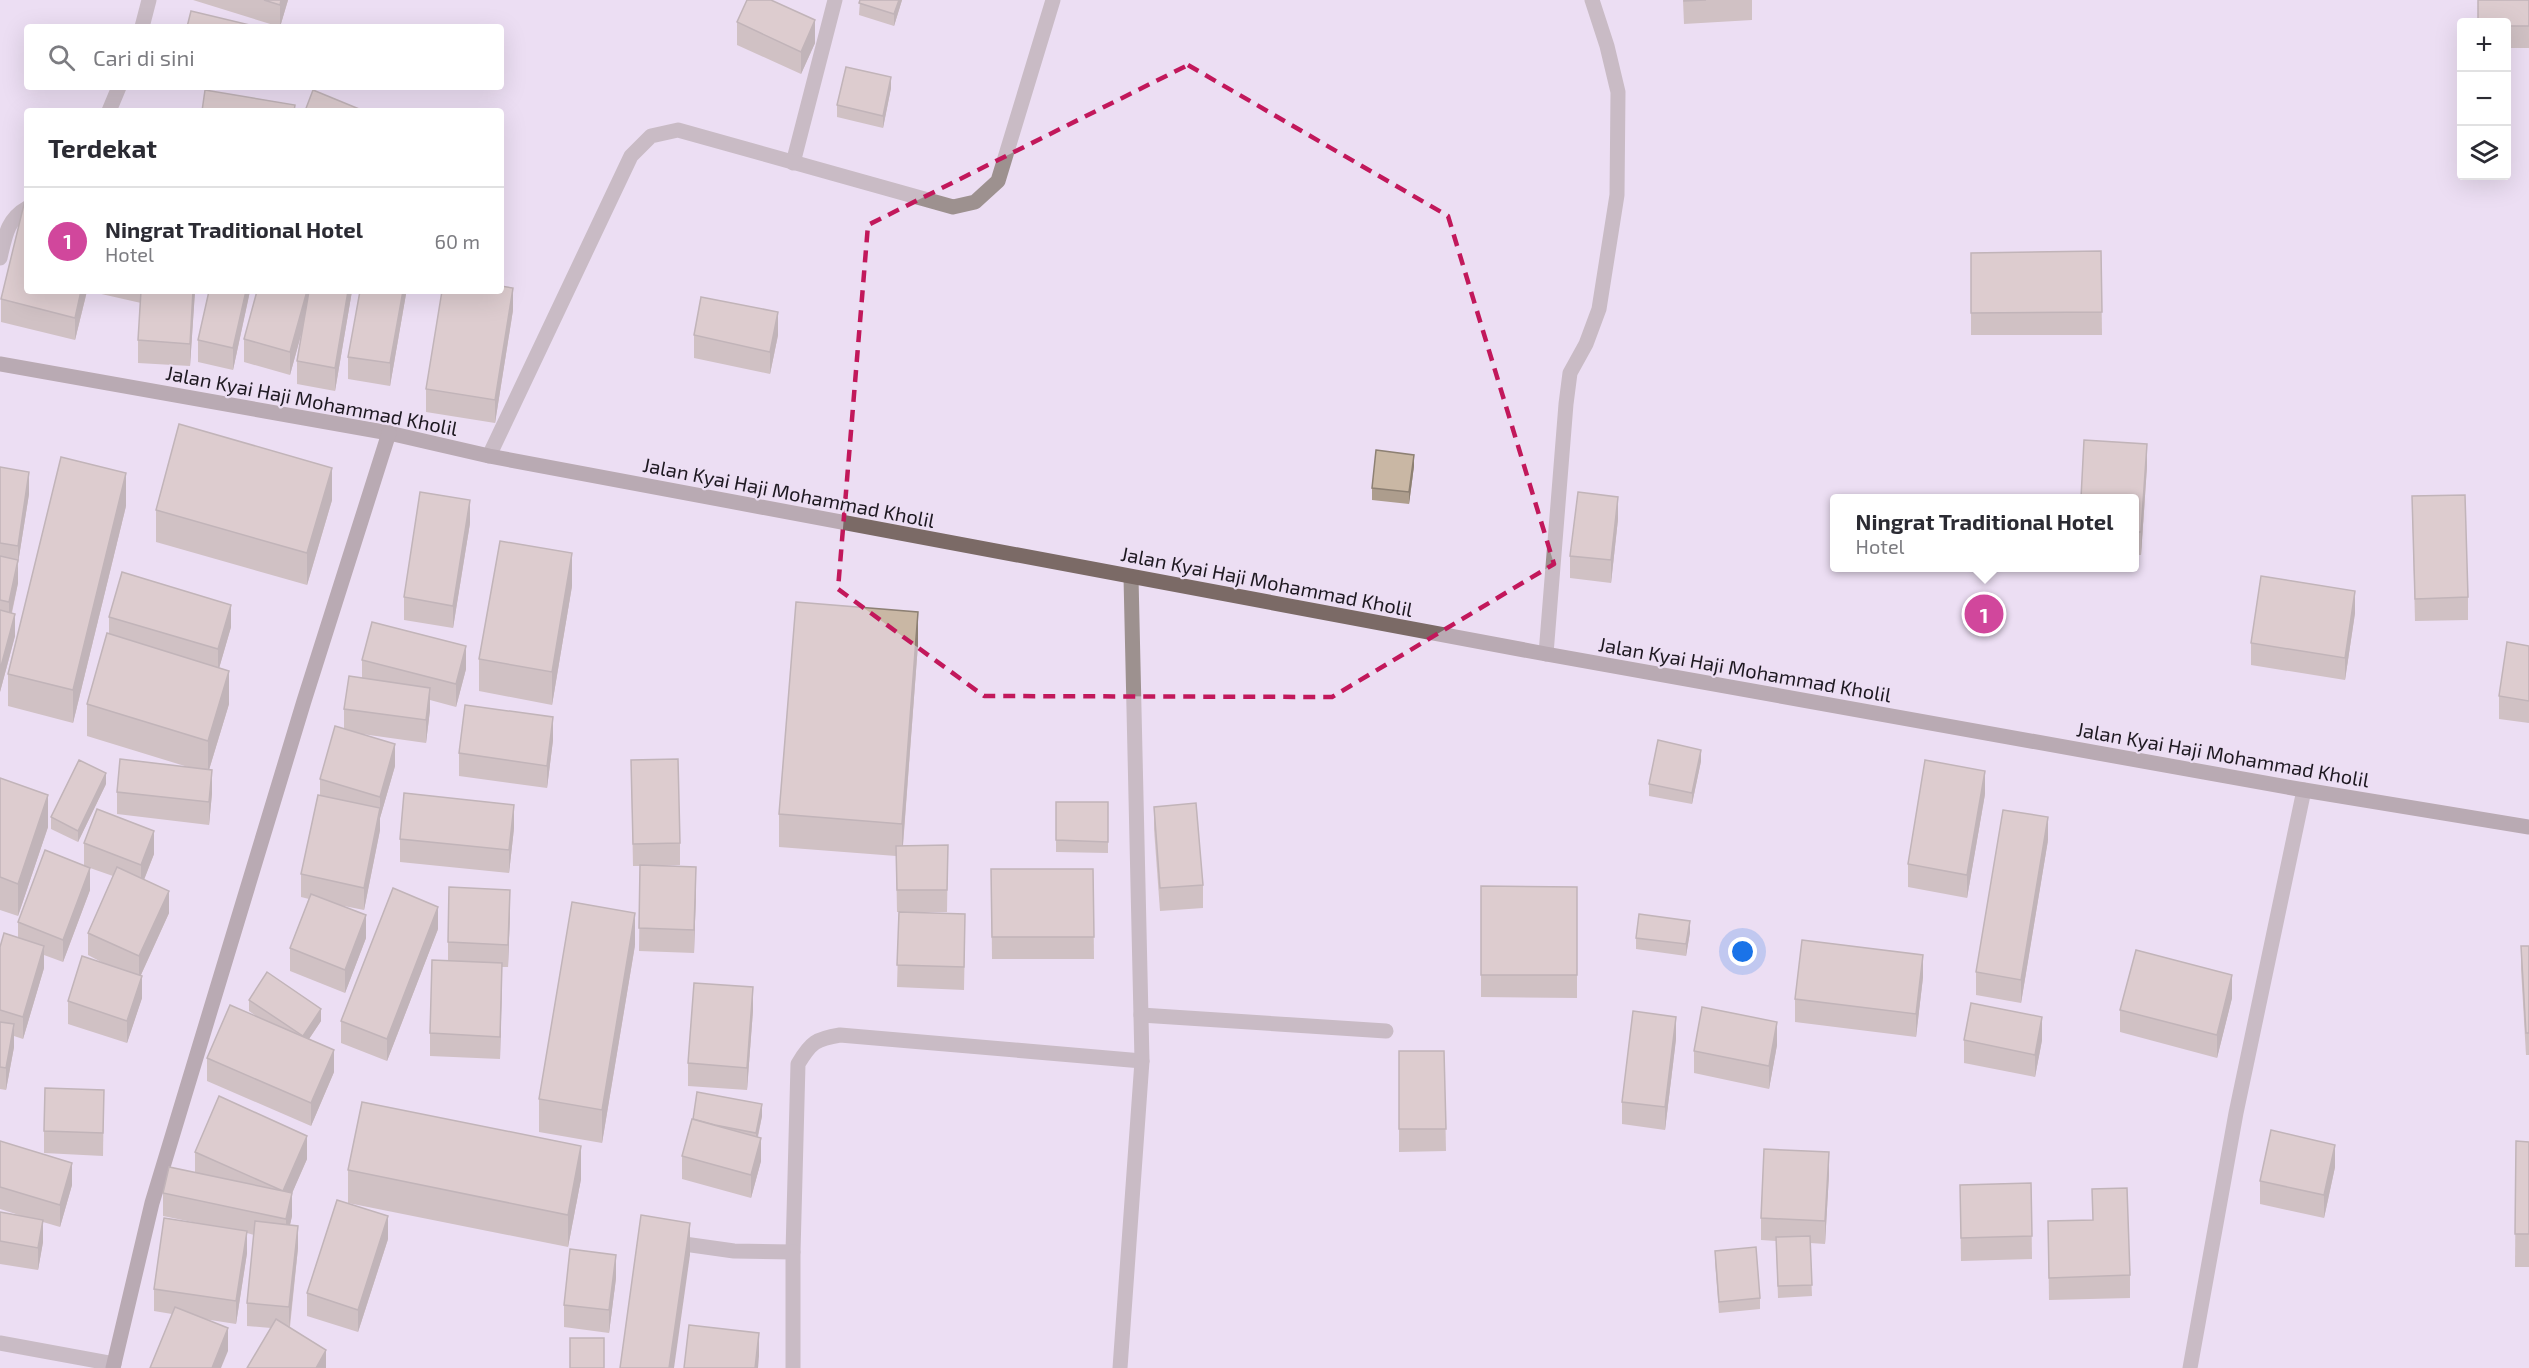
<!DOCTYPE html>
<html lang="id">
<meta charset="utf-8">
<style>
body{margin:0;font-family:"Exo 2",sans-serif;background:#f7f7f7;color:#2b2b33}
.controls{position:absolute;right:18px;top:18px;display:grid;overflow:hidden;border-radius:6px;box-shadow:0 6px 24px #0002}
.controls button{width:54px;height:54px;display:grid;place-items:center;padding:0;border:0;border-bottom:2px solid #e1e1e2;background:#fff;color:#2b2b33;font:30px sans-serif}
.you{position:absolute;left:1743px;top:952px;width:21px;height:21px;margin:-15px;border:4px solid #fff;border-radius:50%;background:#1a73e8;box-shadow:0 0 0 9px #1a73e833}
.badge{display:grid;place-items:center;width:39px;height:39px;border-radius:50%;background:#4e6d23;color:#fff;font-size:20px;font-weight:700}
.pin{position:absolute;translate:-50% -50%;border:3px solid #fff;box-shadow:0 2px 6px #0006}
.popup{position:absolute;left:1830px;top:494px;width:309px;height:78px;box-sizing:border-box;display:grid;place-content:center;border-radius:6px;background:#fff;filter:drop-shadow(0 2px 4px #0005);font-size:20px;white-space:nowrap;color:#7c7c81}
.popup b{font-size:22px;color:#2b2b33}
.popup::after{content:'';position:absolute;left:50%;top:100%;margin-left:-12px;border:12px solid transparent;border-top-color:#fff}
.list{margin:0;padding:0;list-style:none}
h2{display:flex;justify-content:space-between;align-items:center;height:78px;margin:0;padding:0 24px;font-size:26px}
h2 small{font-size:20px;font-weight:400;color:#7c7c81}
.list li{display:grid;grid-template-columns:39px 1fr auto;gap:18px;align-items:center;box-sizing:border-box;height:108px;padding:0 24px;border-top:2px solid #e1e1e2}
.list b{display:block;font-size:22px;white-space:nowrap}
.list p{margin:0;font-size:20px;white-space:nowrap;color:#7c7c81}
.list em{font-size:20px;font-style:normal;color:#7c7c81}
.icon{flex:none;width:33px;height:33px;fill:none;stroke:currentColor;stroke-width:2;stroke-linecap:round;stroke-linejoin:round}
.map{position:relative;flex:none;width:2529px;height:1368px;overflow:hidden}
.search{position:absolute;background:#fff;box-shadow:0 6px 24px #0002;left:24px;top:24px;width:480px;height:66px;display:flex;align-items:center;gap:15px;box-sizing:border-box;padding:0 21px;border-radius:6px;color:#7c7c81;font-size:22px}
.panel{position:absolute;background:#fff;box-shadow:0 6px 24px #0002;left:24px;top:108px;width:480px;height:186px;border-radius:6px}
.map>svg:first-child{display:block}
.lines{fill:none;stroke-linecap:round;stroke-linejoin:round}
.lane{stroke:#9d918f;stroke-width:15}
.street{stroke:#9d918f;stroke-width:15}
.secondary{stroke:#7b6a66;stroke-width:15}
.wall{fill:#ad9d8d}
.shaded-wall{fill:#8d8073}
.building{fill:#c9b7a4;stroke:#8d8073;stroke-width:1.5}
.marked{fill:none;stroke:#c2185b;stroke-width:4.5;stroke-dasharray:12 8;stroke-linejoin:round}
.labels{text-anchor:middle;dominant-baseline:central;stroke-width:4.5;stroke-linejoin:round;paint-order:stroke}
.street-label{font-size:20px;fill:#1d1820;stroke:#ecdef3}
</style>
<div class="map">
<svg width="2529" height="1368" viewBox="0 0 2529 1368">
<rect width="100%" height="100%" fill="#ecdef3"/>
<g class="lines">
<polyline class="lane" points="0,1343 114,1364"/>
<g class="street">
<polyline points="142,27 149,0"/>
<polyline points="109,111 119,87"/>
<polyline points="793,163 835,0"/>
<path d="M0,258c5,-21 7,-39 27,-50"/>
<polyline points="489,456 631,156 651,136 678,130 953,207 975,202 998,181 1053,0"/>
<polyline points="1546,654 1566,404 1570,373 1586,344 1599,309 1617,195 1618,92 1607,46 1592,0"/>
<polyline points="1141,1015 1386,1031"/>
<path d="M670,1242l64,9 59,1 5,-188c13,-22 18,-25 42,-29l302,26"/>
<polyline points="793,1252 793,1368"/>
<polyline points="1120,1368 1142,1061 1131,577"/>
<polyline points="2190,1368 2236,1113 2304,790"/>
</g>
<g class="secondary">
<polyline points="0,364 389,433 489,456 1546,654 2304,790 2529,827"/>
<polyline points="113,1368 152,1203 304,701 389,433"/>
</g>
</g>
<g class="wall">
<polygon points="193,0 288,0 280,27"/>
<polygon points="860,0 902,0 894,26 859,15"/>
<polygon points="1683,0 1752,0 1752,20 1684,24"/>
<polygon points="2529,0 2529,48 2506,48 2506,22"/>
<polygon points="737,22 815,43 801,74 737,45"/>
<polygon points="891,88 883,128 837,117 837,105"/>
<polygon points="2101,251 2102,335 1971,335 1971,253"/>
<polygon points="27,291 87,291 75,340 1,322 1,299"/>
<polygon points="97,291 195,291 190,366 138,363 138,340 141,303 97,293"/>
<polygon points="250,291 233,370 198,362 198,340"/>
<polygon points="257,291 352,291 335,391 297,384 297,361 302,331 290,375 244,362 244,339"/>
<polygon points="403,291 406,291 406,294 390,386 348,379 348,357"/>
<polygon points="513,310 495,423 426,412 426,389"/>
<polygon points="694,335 778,335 770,374 694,358"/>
<polygon points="1414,466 1409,504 1372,500 1372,488"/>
<polygon points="2147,466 2141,555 2134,555 2134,498"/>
<polygon points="0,467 29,494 18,563 18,583 12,613 15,636 0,692"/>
<polygon points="2412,496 2468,597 2468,620 2415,621"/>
<polygon points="332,500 307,585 156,542 156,510"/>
<polygon points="126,506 73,723 8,706 8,674"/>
<polygon points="1618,519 1611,583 1570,578 1570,556"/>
<polygon points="470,523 453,628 404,620 404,597"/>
<polygon points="572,586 552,705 479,691 479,659"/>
<polygon points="2355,613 2345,680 2251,665 2251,643"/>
<polygon points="109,617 231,627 219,668 229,704 209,770 212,793 209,825 117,814 117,792 188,767 87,736 87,704 109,634"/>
<polygon points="918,644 903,846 948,845 947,912 914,912 965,936 964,990 897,987 899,912 897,912 896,856 779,847 779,814"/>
<polygon points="2529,646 2529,723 2499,719 2499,696"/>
<polygon points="362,660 466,669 456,707 430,700 430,710 426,743 362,734 395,766 380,818 380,830 364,910 339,905 366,938 345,993 290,971 290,948 309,899 301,897 301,874 320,795 320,779 344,729 344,709 362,678"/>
<polygon points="553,740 547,788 459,776 459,753"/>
<polygon points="631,760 680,843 680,865 656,866 696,890 694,953 639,951 640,866 633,866"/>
<polygon points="1701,761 1692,804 1649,796 1649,784"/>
<polygon points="0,778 48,827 18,916 0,910"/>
<polygon points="106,784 78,842 51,829 51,817"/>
<polygon points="1985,794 1967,898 1908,887 1908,864"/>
<polygon points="1056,802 1108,802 1108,853 1056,852"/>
<polygon points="1154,807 1203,885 1203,908 1160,911 1154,829"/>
<polygon points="514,828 509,873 400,862 400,839"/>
<polygon points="2048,840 2021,1003 1976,995 1976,972"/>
<polygon points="84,843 154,854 144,880 169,913 141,975 142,998 127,1043 68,1024 68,1001 105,964 88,955 88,933 113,876 90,868 90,890 63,962 44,955 44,968 23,1039 14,1036 14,1047 6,1090 0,1089 0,947 18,938 18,922 84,865"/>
<polygon points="991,869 1093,869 1094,959 992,959"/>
<polygon points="1481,886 1577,887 1577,998 1481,997"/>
<polygon points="510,912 508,967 502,967 500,1059 430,1056 430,1033 448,960 448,942"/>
<polygon points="438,929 387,1061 341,1043 341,1021"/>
<polygon points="1690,932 1686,956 1636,949 1636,938"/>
<polygon points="635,945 602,1143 539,1132 539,1099"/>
<polygon points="2521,946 2529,946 2529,1055 2526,1055 2521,969"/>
<polygon points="1923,977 1916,1037 1795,1022 1795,999"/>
<polygon points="2232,998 2217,1058 2120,1032 2120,1010"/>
<polygon points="249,1000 321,1021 309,1039 334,1072 311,1126 207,1081 207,1058 256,1016 249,1011"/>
<polygon points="753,1010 747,1090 688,1086 688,1063"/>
<polygon points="1676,1039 1665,1130 1622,1124 1622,1102"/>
<polygon points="1964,1040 2042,1040 2035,1077 1964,1063"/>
<polygon points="1777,1045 1769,1089 1694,1073 1694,1051"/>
<polygon points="1399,1051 1444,1051 1446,1151 1399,1152"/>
<polygon points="104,1090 103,1156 44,1153 44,1131"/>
<polygon points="762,1116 758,1137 761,1161 751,1198 682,1179 682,1156 692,1119"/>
<polygon points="0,1141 72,1185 60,1227 43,1222 43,1242 38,1270 0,1264 0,1212 19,1215 0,1209"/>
<polygon points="2516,1141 2529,1142 2529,1267 2515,1267"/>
<polygon points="195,1152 307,1159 292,1193 292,1216 290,1225 298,1248 290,1327 326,1368 271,1328 247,1326 247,1303 254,1235 247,1233 247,1253 236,1324 204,1319 228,1351 172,1314 154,1311 154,1289 202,1224 163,1216 163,1193 195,1172"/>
<polygon points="2335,1167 2324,1218 2260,1204 2260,1181"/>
<polygon points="348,1170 581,1179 568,1247 348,1203"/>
<polygon points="1829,1174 1825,1244 1810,1243 1812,1296 1778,1298 1776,1241 1761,1240 1761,1218"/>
<polygon points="2031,1183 2032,1259 1961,1261 1960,1185"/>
<polygon points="2048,1221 2130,1275 2130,1298 2049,1300"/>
<polygon points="388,1239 358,1332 307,1316 307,1293"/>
<polygon points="1715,1251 1760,1298 1760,1309 1719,1313 1715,1262"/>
<polygon points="616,1278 609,1333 564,1327 564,1305"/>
</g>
<g class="shaded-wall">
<polygon points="281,0 288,0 280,27 280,5"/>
<polygon points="899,0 902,0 894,26 894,14"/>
<polygon points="815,20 815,43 801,74 801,52"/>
<polygon points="891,77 891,88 883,128 883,116"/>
<polygon points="513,288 513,310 495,423 495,400"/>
<polygon points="81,291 87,291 75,340 75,318"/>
<polygon points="193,291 195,291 190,366 190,344"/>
<polygon points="246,291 250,291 233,370 233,348"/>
<polygon points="307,291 312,291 312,295 290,375 290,352"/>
<polygon points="348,291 352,291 335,391 335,368"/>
<polygon points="403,291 406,291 406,294 390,386 390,363"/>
<polygon points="778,312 778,335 770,374 770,352"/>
<polygon points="2147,444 2147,466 2141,555 2141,532"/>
<polygon points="1414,455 1414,466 1409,504 1409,492"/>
<polygon points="332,468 332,500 307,585 307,553"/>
<polygon points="29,472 29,494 18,563 18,583 9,624 9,602 18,564 18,546"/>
<polygon points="126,473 126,506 73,723 73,690"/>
<polygon points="1618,497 1618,519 1611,583 1611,560"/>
<polygon points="470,500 470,523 453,628 453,606"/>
<polygon points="572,553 572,586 552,705 552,672"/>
<polygon points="2355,591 2355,613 2345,680 2345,658"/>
<polygon points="231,605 231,627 218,672 218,649"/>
<polygon points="918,612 918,644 902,856 902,824"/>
<polygon points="15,614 15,636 0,692 0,670"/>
<polygon points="466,646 466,669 456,707 456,684"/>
<polygon points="229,671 229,704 208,773 208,741"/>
<polygon points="430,688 430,710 426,743 426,720"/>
<polygon points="553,717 553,740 547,788 547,766"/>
<polygon points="395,744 395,766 380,818 380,830 364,910 364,888 380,810 380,797"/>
<polygon points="1701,750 1701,761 1692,804 1692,793"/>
<polygon points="212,770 212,793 209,825 209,802"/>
<polygon points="1985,771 1985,794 1967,898 1967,875"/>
<polygon points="106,773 106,784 78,842 78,831"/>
<polygon points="48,795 48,827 18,916 18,884"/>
<polygon points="514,805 514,828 509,873 509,850"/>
<polygon points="2048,817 2048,840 2021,1003 2021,980"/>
<polygon points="154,831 154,854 141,887 141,865"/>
<polygon points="696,867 696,890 694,953 694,930"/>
<polygon points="90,868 90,890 63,962 63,940"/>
<polygon points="510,890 510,912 508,967 508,945"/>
<polygon points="169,891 169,913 139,979 139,956"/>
<polygon points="438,907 438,929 387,1061 387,1039"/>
<polygon points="635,913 635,945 602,1143 602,1110"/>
<polygon points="366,915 366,938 345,993 345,970"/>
<polygon points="1690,921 1690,932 1686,956 1686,944"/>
<polygon points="44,946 44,968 23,1039 23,1017"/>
<polygon points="1923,955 1923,977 1916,1037 1916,1014"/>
<polygon points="502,963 502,985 500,1059 500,1037"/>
<polygon points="2232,975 2232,998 2217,1058 2217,1035"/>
<polygon points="142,976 142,998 127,1043 127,1021"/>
<polygon points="753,987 753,1010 747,1090 747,1068"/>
<polygon points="321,1009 321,1021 303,1048 303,1036"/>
<polygon points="1676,1017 1676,1039 1665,1130 1665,1107"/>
<polygon points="2042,1017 2042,1040 2035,1077 2035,1055"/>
<polygon points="1777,1022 1777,1045 1769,1089 1769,1066"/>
<polygon points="14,1024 14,1047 6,1090 6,1068"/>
<polygon points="334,1050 334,1072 311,1126 311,1103"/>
<polygon points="762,1104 762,1116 756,1144 756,1133"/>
<polygon points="307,1136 307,1159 283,1214 283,1191"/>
<polygon points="761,1138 761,1161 751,1198 751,1175"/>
<polygon points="2335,1145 2335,1167 2324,1218 2324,1195"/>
<polygon points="581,1146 581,1179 568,1247 568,1215"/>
<polygon points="1829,1152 1829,1174 1825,1244 1825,1221"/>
<polygon points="72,1163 72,1185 60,1227 60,1205"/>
<polygon points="292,1193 292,1216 286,1242 286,1219"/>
<polygon points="388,1216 388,1239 358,1332 358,1310"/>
<polygon points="43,1220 43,1242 38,1270 38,1248"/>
<polygon points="690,1223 690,1255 674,1368 669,1368"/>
<polygon points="298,1226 298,1248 289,1330 289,1307"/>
<polygon points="247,1231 247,1253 236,1324 236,1301"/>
<polygon points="616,1255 616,1278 609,1333 609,1310"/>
<polygon points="228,1328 228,1351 221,1368 212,1368"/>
<polygon points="759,1333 759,1356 758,1368 755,1368"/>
<polygon points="326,1350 326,1368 316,1368"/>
</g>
<g class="building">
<polygon points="264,0 281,0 280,5"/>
<polygon points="747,0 771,0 815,20 801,52 737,22"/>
<polygon points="860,0 899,0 894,14 859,3"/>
<polygon points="1684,0 1706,0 1684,1"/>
<polygon points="2478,0 2529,0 2529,26 2506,26 2506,22 2478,22"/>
<polygon points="191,11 258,27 187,27"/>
<polygon points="846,67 891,77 883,116 837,105"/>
<polygon points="205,90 295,105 294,111 202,111"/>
<polygon points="313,90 364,111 305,111"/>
<polygon points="26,196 27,196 27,291 81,291 75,318 1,299"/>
<polygon points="2101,251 2102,312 1971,313 1971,253"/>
<polygon points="501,286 513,288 495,400 426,389 442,291 501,291"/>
<polygon points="141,291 193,291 190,344 138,340"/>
<polygon points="209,291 246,291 233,348 198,340"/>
<polygon points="257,291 307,291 290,352 244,339"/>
<polygon points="309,291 348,291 335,368 297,361"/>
<polygon points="360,291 403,291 390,363 348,357"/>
<polygon points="701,297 778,312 770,352 694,335"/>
<polygon points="179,424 332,468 307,553 156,510"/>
<polygon points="2084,440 2147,444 2141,532 2134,532 2134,498 2081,498"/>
<polygon points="1376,450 1414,455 1409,492 1372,488"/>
<polygon points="61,457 126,473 73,690 8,674"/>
<polygon points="0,467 29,472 18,546 0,543"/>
<polygon points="420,492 470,500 453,606 404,597"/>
<polygon points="1578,492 1618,497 1611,560 1570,556"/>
<polygon points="2465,495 2468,597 2415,599 2412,496"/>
<polygon points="500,541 572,553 552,672 479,659"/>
<polygon points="0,556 18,560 9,602 0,600"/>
<polygon points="122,572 231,605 218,649 109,617"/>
<polygon points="2261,576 2355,591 2345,658 2251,643"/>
<polygon points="796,602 918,612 902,824 779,814"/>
<polygon points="0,610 15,614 0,670"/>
<polygon points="372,622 466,646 456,684 362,660"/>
<polygon points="107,633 229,671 208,741 87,704"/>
<polygon points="2507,642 2529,646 2529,701 2499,696"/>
<polygon points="349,676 430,688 426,720 344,709"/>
<polygon points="465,705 553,717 547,766 459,753"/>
<polygon points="335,726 395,744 380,797 320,779"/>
<polygon points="1658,740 1701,750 1692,793 1649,784"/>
<polygon points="120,759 212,770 209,802 117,792"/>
<polygon points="678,759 680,843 633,844 631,760"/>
<polygon points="79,760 106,773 78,831 51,817"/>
<polygon points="1925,760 1985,771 1967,875 1908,864"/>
<polygon points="0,778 48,795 18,884 0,877"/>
<polygon points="404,793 514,805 509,850 400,839"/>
<polygon points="318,795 380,808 364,888 301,874"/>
<polygon points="1056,802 1108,802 1108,842 1056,840"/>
<polygon points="1196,803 1203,885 1160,888 1154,807"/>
<polygon points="97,809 154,831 141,865 84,843"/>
<polygon points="2003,810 2048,817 2021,980 1976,972"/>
<polygon points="948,845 947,890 897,890 896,846"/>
<polygon points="45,850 90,868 63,940 18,922"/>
<polygon points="640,865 696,867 694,930 639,928"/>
<polygon points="117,867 169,891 139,956 88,933"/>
<polygon points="991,869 1093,869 1094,937 992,937"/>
<polygon points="1481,886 1577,887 1577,975 1481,975"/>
<polygon points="449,887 510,890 508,945 448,942"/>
<polygon points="393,888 438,907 387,1039 341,1021"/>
<polygon points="311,894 366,915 345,970 290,948"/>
<polygon points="572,902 635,913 602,1110 539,1099"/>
<polygon points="899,912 965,914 964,967 897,965"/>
<polygon points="1639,914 1690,921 1686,944 1636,938"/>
<polygon points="4,933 44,946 23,1017 0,1010 0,947"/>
<polygon points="1802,940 1923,955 1916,1014 1795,999"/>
<polygon points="2521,946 2529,946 2529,1033 2526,1033"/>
<polygon points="2136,950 2232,975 2217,1035 2120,1010"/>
<polygon points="82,956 142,976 127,1021 68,1001"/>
<polygon points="432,960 502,963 500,1037 430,1033"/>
<polygon points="267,972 321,1009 303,1036 249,1000"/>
<polygon points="694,983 753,987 747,1068 688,1063"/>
<polygon points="1971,1003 2042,1017 2035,1055 1964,1040"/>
<polygon points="230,1005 334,1050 311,1103 207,1058"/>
<polygon points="1702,1007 1777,1022 1769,1066 1694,1051"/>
<polygon points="1633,1011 1676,1017 1665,1107 1622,1102"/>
<polygon points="0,1022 14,1024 6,1068 0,1067"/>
<polygon points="1399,1051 1444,1051 1446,1129 1399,1129"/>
<polygon points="45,1088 104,1090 103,1133 44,1131"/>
<polygon points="697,1092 762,1104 756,1133 715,1125 693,1119"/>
<polygon points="219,1096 307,1136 283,1191 292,1193 286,1219 163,1193 169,1167 283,1191 195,1152"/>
<polygon points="362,1102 581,1146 568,1215 348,1170"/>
<polygon points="692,1119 761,1138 751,1175 682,1156"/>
<polygon points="2271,1130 2335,1145 2324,1195 2260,1181"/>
<polygon points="0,1141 72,1163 60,1205 0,1187"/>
<polygon points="2516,1141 2529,1142 2529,1234 2515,1234"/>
<polygon points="1764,1149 1829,1152 1825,1221 1761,1218"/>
<polygon points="2031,1183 2032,1236 1961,1238 1960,1185"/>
<polygon points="2127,1188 2130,1275 2049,1278 2048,1221 2093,1220 2092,1189"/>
<polygon points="337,1200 388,1216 358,1310 307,1293"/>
<polygon points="0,1212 43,1220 38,1248 0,1241"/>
<polygon points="641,1215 690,1223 669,1368 620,1368"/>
<polygon points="164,1218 247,1231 236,1301 154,1289"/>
<polygon points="255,1221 298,1226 289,1307 247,1303"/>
<polygon points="1810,1236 1812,1285 1778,1286 1776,1237"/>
<polygon points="1756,1247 1760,1298 1719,1302 1715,1251"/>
<polygon points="570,1249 616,1255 609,1310 564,1305"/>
<polygon points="175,1307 228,1328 212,1368 150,1368"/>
<polygon points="276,1319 326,1350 316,1368 247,1368"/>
<polygon points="689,1325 759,1333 755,1368 684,1368"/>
<rect x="570" y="1338" width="34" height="30"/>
</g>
<path d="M0 0H2529V1368H0ZM1188,65l260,151 106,348 -222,133 -348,-1 -146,-107 30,-364z" fill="#ecdef3" fill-opacity=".55" fill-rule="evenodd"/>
<path class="marked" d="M1188,65l260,151 106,348 -222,133 -348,-1 -146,-107 30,-364z"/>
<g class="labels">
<g class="street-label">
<text transform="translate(312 400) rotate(11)">Jalan Kyai Haji Mohammad Kholil</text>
<text transform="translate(789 492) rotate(11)">Jalan Kyai Haji Mohammad Kholil</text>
<text transform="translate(1267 581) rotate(11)">Jalan Kyai Haji Mohammad Kholil</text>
<text transform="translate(1745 669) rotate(10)">Jalan Kyai Haji Mohammad Kholil</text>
<text transform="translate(2223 754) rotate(10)">Jalan Kyai Haji Mohammad Kholil</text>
</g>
</g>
</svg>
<div class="controls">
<button>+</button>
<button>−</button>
<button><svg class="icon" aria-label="layers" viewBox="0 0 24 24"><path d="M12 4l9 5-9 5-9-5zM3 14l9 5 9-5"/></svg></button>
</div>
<div class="you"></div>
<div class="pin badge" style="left:1984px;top:614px;background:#d1479c">1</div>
<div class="popup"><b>Ningrat Traditional Hotel</b>Hotel</div>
<div class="search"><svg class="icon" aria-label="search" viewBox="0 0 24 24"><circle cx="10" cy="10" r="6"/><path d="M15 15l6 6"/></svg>Cari di sini</div>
<section class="panel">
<h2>Terdekat<small></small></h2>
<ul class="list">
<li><span class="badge" style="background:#d1479c">1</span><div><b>Ningrat Traditional Hotel</b><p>Hotel</p></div><em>60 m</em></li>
</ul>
</section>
</div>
